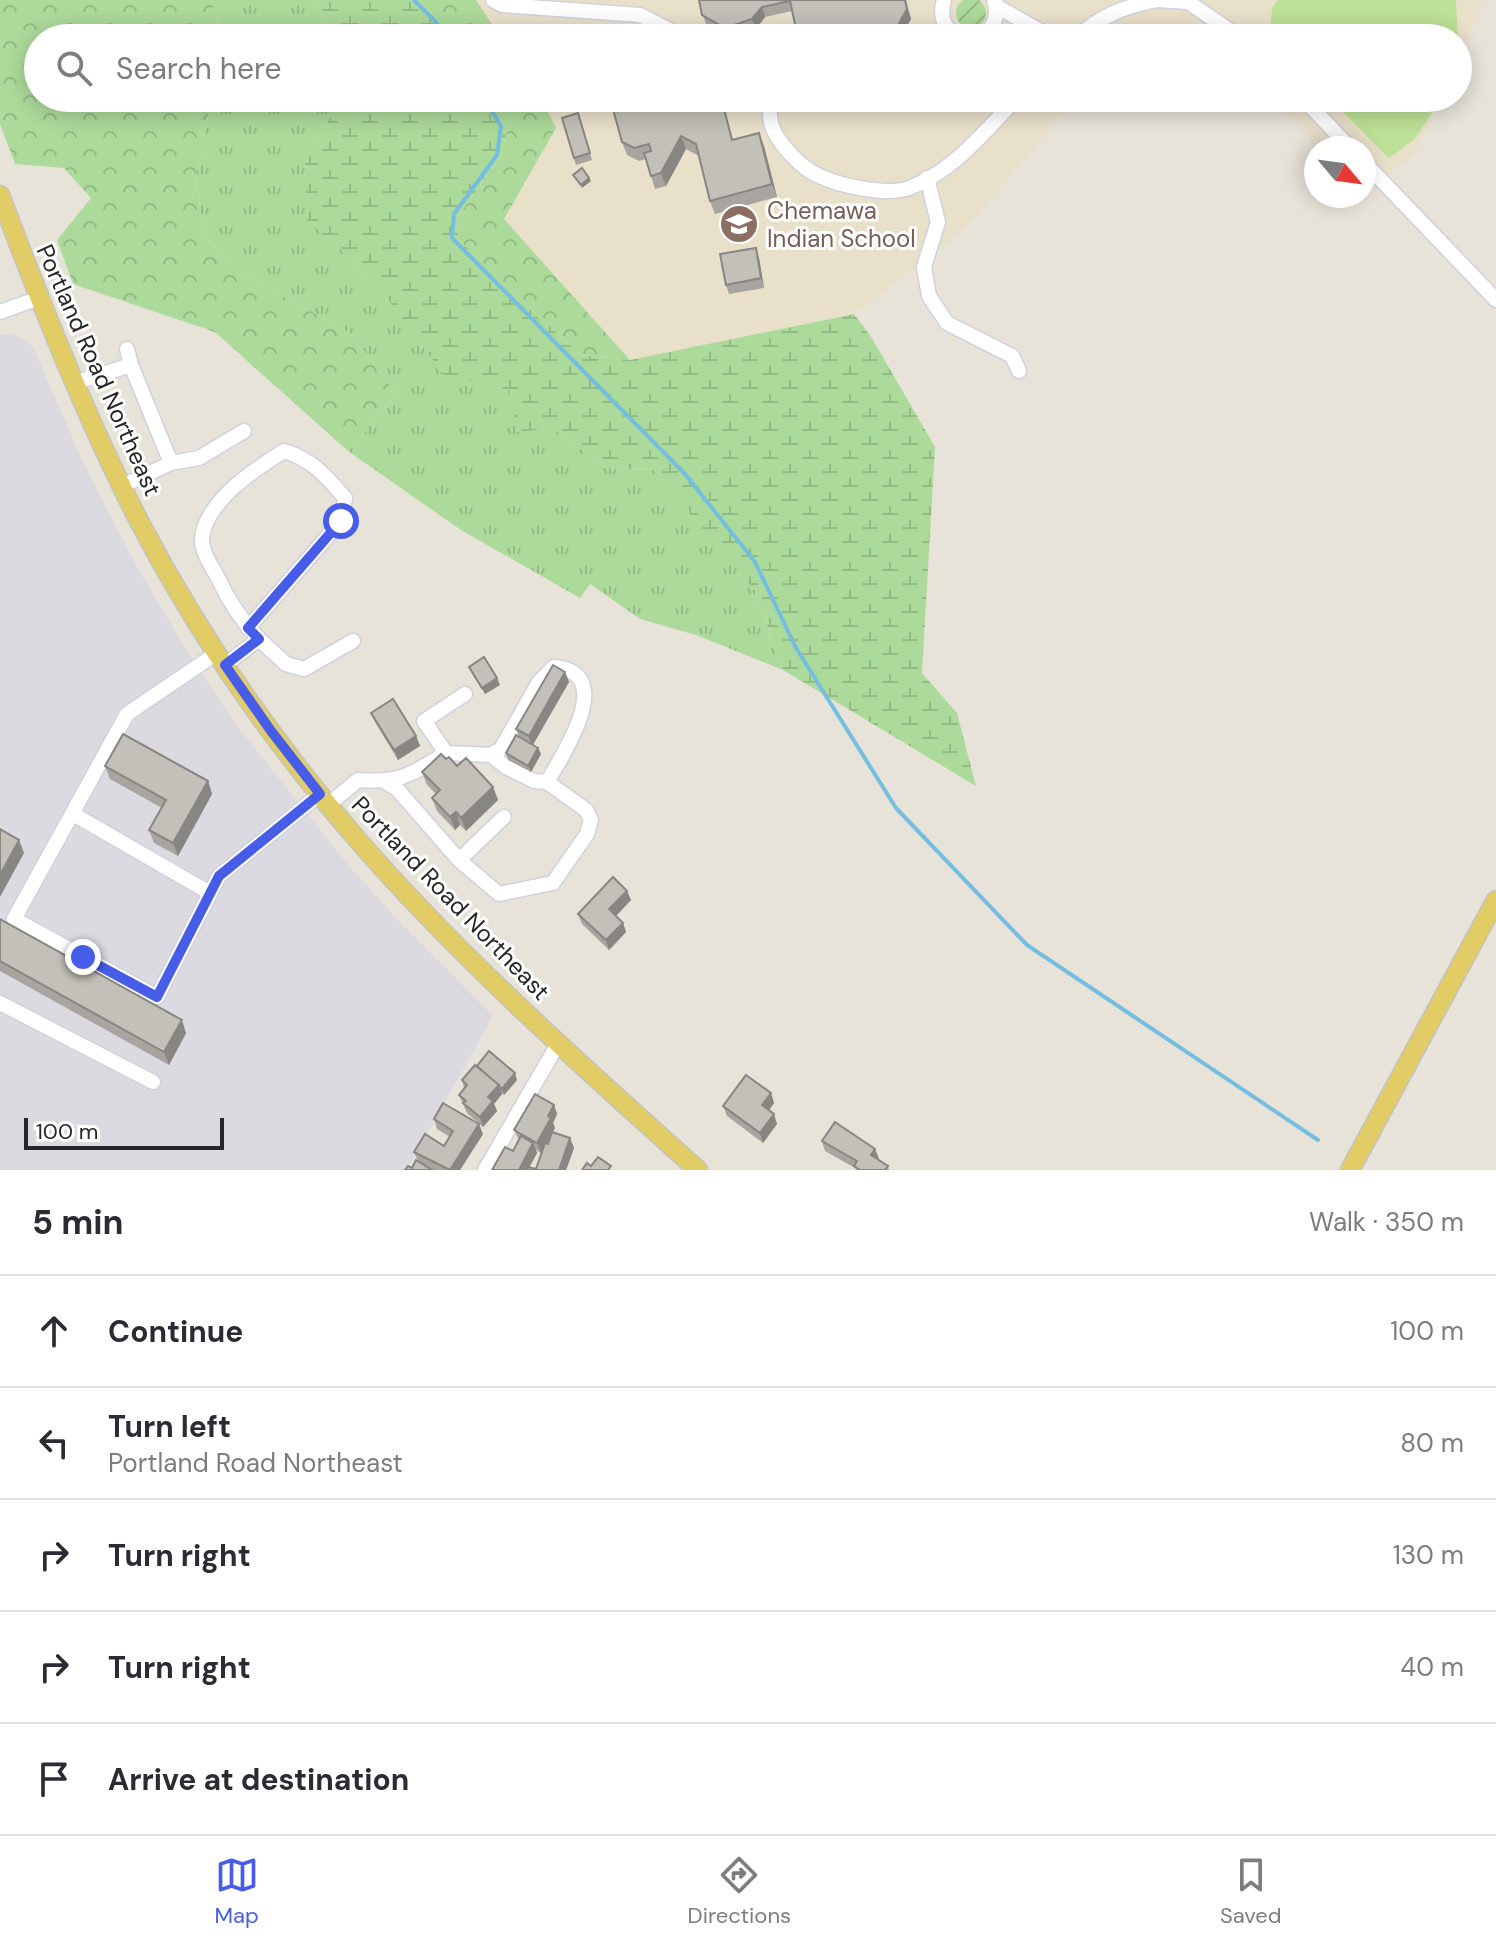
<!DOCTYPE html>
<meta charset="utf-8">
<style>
body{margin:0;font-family:"DM Sans",sans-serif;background:#f7f7f7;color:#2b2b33}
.compass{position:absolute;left:1304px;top:136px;width:72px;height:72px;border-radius:50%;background:#fff;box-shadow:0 4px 20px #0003;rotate:119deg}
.scale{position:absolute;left:24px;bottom:20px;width:200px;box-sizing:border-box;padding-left:8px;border:4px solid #272727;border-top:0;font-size:22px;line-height:28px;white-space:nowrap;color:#272727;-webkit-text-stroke:6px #fff;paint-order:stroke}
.stop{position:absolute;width:24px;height:24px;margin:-18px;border:6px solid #475ce7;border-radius:50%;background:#fff}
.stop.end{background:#475ce7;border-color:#fff;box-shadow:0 2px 8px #0008}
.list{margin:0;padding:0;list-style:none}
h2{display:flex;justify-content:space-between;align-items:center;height:104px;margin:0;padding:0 32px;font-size:34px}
h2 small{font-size:26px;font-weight:400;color:#7c7c81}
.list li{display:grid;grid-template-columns:52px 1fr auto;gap:24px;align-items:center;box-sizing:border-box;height:112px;padding:0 32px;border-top:2px solid #e1e1e2}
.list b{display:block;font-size:30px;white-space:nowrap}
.list p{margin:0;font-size:26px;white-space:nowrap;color:#7c7c81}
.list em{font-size:26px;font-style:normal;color:#7c7c81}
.icon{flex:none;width:44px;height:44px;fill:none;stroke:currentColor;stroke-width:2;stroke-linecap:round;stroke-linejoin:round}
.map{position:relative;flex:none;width:1496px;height:1170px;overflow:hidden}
.search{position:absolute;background:#fff;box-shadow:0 4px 20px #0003;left:24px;right:24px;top:24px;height:88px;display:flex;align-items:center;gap:20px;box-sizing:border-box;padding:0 28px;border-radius:44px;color:#7c7c81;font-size:30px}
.sheet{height:664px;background:#fff}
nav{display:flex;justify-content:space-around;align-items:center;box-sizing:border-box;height:112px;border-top:2px solid #e1e1e2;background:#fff;font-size:22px;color:#7c7c81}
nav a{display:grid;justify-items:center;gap:4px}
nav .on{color:#475ce7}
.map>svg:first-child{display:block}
.industrial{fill:#dcdae1}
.education{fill:#e9e0ca}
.grass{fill:url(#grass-tufts)}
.forest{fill:url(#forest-crowns)}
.wetland{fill:url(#wetland-marsh)}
.garden{fill:url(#garden-furrows)}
.pitch{fill:#bde197}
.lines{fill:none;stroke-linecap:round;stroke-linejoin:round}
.stream{stroke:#75bee1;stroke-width:4}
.minor-casing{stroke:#cfd1de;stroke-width:17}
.major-casing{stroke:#c3c3c3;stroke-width:21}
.minor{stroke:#fff;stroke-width:14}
.major{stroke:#e1cc65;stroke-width:18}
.wall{fill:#a8a49f;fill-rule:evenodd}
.shaded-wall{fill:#888682}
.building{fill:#c3bfb9;stroke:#888682;stroke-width:2}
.route{stroke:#475ce7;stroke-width:10}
.labels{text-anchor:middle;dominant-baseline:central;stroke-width:6;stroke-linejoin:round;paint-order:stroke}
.education-label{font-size:24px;fill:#785e54;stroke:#fff;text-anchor:start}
.street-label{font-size:24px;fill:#272727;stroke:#fff}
</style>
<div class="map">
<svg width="1496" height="1170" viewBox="0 0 1496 1170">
<defs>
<pattern id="grass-tufts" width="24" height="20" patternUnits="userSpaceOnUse" patternTransform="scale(2)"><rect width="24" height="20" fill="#acda9a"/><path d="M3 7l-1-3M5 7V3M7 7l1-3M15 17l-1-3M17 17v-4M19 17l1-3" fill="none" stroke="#94bb85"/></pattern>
<pattern id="forest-crowns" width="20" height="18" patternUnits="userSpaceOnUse" patternTransform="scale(2)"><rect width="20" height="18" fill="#acda9a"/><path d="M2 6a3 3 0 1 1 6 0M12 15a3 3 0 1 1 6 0" fill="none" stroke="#94bb85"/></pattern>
<pattern id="wetland-marsh" width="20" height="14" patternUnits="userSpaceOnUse" patternTransform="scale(2)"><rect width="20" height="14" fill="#acda9a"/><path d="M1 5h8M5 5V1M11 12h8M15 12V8" fill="none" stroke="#94bb85"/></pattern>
<pattern id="garden-furrows" width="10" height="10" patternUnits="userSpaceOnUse" patternTransform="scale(2)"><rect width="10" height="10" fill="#acda9a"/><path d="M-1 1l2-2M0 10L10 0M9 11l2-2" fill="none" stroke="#94bb85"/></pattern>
</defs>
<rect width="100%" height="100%" fill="#e8e3d9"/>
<polygon class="industrial" points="12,333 30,343 35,351 82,460 135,563 190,656 242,732 349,866 400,922 493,1016 407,1170 0,1170 0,335"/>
<g class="education">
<polygon points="476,0 1484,0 1458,58 1458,38 501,38"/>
<polygon points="541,98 1077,98 965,229 854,314 630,360 504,219 556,128"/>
<polygon points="1273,98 1440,98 1414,155 1364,191 1364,148 1319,148"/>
</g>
<g class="grass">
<polygon points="211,0 310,0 318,9 328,38 223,38"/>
<polygon points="212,98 342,98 305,160 308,221 349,256 389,301 444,374 509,390 552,428 606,468 653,470 706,528 755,591 783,670 696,635 640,619 590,584 580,598 461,530 348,451 397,394 350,333 247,276 204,237 196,176"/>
</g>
<g class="forest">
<polygon points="0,0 211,0 223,38 38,38 38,98 212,98 196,176 204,237 247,276 350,333 397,394 348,451 215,332 73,284 57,240 91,198 64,168 15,164 0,124"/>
<polygon points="417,0 476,0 501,38 449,38 438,20"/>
<polygon points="487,98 541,98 556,128 504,219 630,360 580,355 459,240 457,218 501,155 507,130"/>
</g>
<g class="wetland">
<polygon points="310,0 417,0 438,20 449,38 328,38 318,9"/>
<polygon points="342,98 487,98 507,130 501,155 457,218 459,240 580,355 630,360 854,314 870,335 935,447 922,673 957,713 976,786 783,670 755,591 653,470 606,468 552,428 518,432 509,390 444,375 389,301 349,256 307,221 305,160"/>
</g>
<circle class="garden" cx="971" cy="13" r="15"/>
<g class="pitch">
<polygon points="1278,0 1456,0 1458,38 1270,38 1272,8"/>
<polygon points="1329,98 1441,98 1415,139 1389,158"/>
</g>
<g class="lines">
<g class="stream">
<polyline points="414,0 436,22 446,38"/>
<polyline points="484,98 501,126 497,155 454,214 452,238 685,474 755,562 796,648 896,808 1027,945 1318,1140"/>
</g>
<defs>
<g id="minor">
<polyline points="493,0 502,5 640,15 685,38"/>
<path d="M944,0c-5,17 0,31 17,38"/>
<polyline points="1158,0 1188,2 1241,38"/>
<polyline points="996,6 1053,38"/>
<path d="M977,38c16,-7 23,-21 17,-38"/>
<path d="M1076,38c26,-23 47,-31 81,-38"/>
<path d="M770,98c0,8 -1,17 1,25 5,19 30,45 48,53 22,10 68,20 90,12 45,-17 76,-57 108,-90"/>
<polyline points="1303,98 1350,148"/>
<polyline points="1364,162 1496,300"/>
<polyline points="927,178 938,222 924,267 929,296 947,323 1012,356 1019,371"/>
<polyline points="0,312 39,298"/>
<polyline points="127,349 131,365 171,463"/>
<polyline points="74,383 131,365"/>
<polyline points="122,486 171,463 199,458 244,431"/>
<polyline points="259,639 286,664 304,669 353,641"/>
<polyline points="217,653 127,714 14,919 157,997 219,876 320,794"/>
<path d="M225,665l34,-26c-18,-19 -30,-37 -41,-61 -6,-12 -17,-26 -16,-40 4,-37 53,-69 82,-87 28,8 43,26 61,47l-4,23 -93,107"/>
<path d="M446,753l45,2 10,-6 38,-67 15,-15c64,5 9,88 -7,115"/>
<polyline points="386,782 397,789 459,860 504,817"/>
<path d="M328,805l30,-25c44,3 52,-5 88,-27l-22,-32 41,-27"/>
<polyline points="73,814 210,893"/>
<polyline points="459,860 499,894 553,883 587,834 591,820 586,810 547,782 534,781 506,767 491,755"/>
<polyline points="0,1003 153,1082"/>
<polyline points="485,1170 558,1044"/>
</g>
<g id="major">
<path d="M0,195c42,111 85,221 139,326 59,113 134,221 217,317 104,120 224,226 342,332"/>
<polyline points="1350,1170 1496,900"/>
</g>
</defs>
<use href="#minor" class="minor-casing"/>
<use href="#major" class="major-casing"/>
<use href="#minor" class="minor"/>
<use href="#major" class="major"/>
</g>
<g class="wall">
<polygon points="699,0 906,0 911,19 900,38 870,38 868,37 868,38 799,38 792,11 765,17 756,29 728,38 706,25"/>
<polygon points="723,105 733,140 764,146 777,197 715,214 710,201 699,156 686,149 666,186 655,189 646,159 639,161 627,155 622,142"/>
<polygon points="578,113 592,160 576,165 562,118"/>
<polygon points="759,258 764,288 729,294 726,285"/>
<polygon points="469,667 500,685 485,694 472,673"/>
<polygon points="565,672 569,682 533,745 538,748 541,754 531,772 508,760 506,753 519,737 516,729"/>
<polygon points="371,713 416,736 420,746 398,760 375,722"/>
<polygon points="446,759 493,787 498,800 466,831 460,825 455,830 437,811 432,798 436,794 427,785 422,772"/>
<polygon points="105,766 208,781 212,794 178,856 154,843 149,830 162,808 110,779"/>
<polygon points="627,891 631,900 616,916 623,923 626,932 609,950 582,924 578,914"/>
<polygon points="0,919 186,1033 169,1065 0,971"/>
<polygon points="477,1066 517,1080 504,1095 502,1093 502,1094 494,1104 497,1111 483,1127 467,1113 459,1095 464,1088 462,1080"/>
<polygon points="771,1093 774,1103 769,1111 777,1124 763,1143 727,1116 723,1106"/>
<path d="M554,1105l3,9 -4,9 2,5 -3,4 18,6 4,10 -8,22h-74l21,-19 6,-11 -5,-10zM543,1149l-7,20 -7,-2 8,-14 -1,-3 5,3z"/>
<polygon points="434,1119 483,1134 460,1170 433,1170 412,1168 418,1161 414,1152 444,1146 450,1137 437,1129"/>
<polygon points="822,1141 875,1149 879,1159 888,1166 889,1170 856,1170 855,1168 825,1151"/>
</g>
<g class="shaded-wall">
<polygon points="905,0 911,19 900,38 891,38"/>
<polygon points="762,7 765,17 756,29 752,19"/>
<polygon points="865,27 868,37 868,38 858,38"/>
<polygon points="759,133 764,146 777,197 772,184"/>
<polygon points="681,136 686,149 666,186 661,173"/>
<polygon points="589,178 591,181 582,188 581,185"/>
<polygon points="756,248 759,258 764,288 761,278"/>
<polygon points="565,672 569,682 532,746 529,736"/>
<polygon points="497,678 500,685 485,694 482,688"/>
<polygon points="416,736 420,746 398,760 394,750"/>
<polygon points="538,748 541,754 531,772 528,766"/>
<polygon points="208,781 212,794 178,856 173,843"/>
<polygon points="493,787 498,800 466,831 461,818"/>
<polygon points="456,812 460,825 455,830 450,817"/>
<polygon points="19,840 24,853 0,897 0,875"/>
<polygon points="627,891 631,900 613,919 609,909"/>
<polygon points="623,923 626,932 609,950 606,940"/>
<polygon points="182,1020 186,1033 169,1065 164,1052"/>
<polygon points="515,1073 517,1080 504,1095 502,1089"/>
<polygon points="499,1085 502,1094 494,1104 497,1111 483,1127 480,1117 488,1097"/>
<polygon points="771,1093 774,1103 765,1115 762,1105"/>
<polygon points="554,1105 557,1114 553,1123 555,1128 541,1153 537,1143 548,1116"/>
<polygon points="774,1114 777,1124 763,1143 760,1133"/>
<polygon points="479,1124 483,1134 460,1170 450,1170"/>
<polygon points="570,1138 574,1148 566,1170 559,1170"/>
<polygon points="533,1143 537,1153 528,1170 519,1170"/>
<polygon points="875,1149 879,1159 871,1155"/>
</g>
<g class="building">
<polygon points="699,0 905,0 907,9 891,38 872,38 875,33 865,27 858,38 849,38 842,34 839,38 806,38 797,33 790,1 762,7 752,19 725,28 702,15"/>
<polygon points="610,98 709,98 723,105 732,140 759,133 772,184 710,201 696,144 681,136 661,173 651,176 644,153 651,151 649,144 634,148 622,142"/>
<polygon points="578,113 590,153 574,158 562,118"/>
<polygon points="582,168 589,178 581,185 573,175"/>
<polygon points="756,248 761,278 726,285 720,254"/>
<polygon points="484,657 497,678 482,688 469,667"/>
<polygon points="553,665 565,672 529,736 516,729"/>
<polygon points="393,699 416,736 394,750 371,713"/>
<polygon points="123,734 208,781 173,843 149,830 166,800 105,766"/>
<polygon points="516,735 538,748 528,766 506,753"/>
<polygon points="441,754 446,759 449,757 457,766 466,758 493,787 461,818 456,812 450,817 432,798 440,790 422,772"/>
<polygon points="0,829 19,840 0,875"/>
<polygon points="613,877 627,891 609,909 623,923 606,940 578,914"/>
<polygon points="0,919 182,1020 164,1052 0,961"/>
<polygon points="489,1051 515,1073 502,1089 477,1066"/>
<polygon points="475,1065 499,1085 488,1097 493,1101 480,1117 463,1103 466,1101 459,1095 467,1085 462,1080"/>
<polygon points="746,1075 771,1093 762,1105 774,1114 760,1133 723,1106"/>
<polygon points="535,1094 554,1105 548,1116 551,1118 537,1143 514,1130"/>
<polygon points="443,1103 479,1124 450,1170 414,1152 425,1134 444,1146 453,1131 434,1119"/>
<polygon points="835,1122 875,1149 871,1155 888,1166 885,1170 860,1170 854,1166 857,1161 822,1141"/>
<polygon points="552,1132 570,1138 559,1170 527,1170 528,1167 536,1169 545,1143 548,1144"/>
<polygon points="521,1136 533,1143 519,1170 492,1170 505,1147 513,1151"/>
<polygon points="598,1157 611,1166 608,1170 582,1170 587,1163 591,1166"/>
<polygon points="416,1160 432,1170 405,1170 408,1166 412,1168"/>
</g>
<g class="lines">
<polyline class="route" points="83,957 157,997 219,876 320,794 271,731 225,665 259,639 248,628 341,521"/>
</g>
<defs>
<symbol id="school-disc" viewBox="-11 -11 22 22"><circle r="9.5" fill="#8d6e63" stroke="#fff"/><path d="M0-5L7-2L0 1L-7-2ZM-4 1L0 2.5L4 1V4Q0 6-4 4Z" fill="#fff"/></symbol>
</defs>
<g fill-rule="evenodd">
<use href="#school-disc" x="717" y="202" width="44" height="44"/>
</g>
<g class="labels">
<g class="education-label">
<text x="767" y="210">Chemawa<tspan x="767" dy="28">Indian School</tspan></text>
</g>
<g class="street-label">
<text transform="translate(99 370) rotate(66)">Portland Road Northeast</text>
<text transform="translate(451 898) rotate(46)">Portland Road Northeast</text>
</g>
</g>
</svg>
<svg class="compass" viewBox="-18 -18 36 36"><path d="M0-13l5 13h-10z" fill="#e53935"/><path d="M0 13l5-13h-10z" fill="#7c7c81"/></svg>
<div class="scale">100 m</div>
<div class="stop" style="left:341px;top:521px"></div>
<div class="stop end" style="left:83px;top:957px"></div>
<div class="search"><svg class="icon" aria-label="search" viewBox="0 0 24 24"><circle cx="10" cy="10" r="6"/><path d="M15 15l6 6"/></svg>Search here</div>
</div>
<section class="sheet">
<h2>5 min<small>Walk · 350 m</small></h2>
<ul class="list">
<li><svg class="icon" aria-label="ahead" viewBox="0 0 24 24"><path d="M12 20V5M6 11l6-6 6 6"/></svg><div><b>Continue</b></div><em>100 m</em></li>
<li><svg class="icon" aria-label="left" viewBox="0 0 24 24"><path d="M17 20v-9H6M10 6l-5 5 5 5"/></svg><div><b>Turn left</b><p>Portland Road Northeast</p></div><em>80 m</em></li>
<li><svg class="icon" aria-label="right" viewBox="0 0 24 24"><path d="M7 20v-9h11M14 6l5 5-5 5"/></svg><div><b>Turn right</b></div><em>130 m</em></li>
<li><svg class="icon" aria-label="right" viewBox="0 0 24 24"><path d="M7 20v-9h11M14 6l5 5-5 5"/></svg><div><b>Turn right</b></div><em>40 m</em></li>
<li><svg class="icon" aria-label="arrive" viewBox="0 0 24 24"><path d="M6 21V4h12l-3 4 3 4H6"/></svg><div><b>Arrive at destination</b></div></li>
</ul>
</section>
<nav>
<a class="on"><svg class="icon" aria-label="map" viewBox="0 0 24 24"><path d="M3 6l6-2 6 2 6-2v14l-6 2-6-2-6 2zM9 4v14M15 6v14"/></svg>Map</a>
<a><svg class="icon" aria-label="directions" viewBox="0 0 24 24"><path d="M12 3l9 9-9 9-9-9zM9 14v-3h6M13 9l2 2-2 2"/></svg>Directions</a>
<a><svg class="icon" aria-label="saved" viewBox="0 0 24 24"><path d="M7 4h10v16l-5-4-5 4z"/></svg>Saved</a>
</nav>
